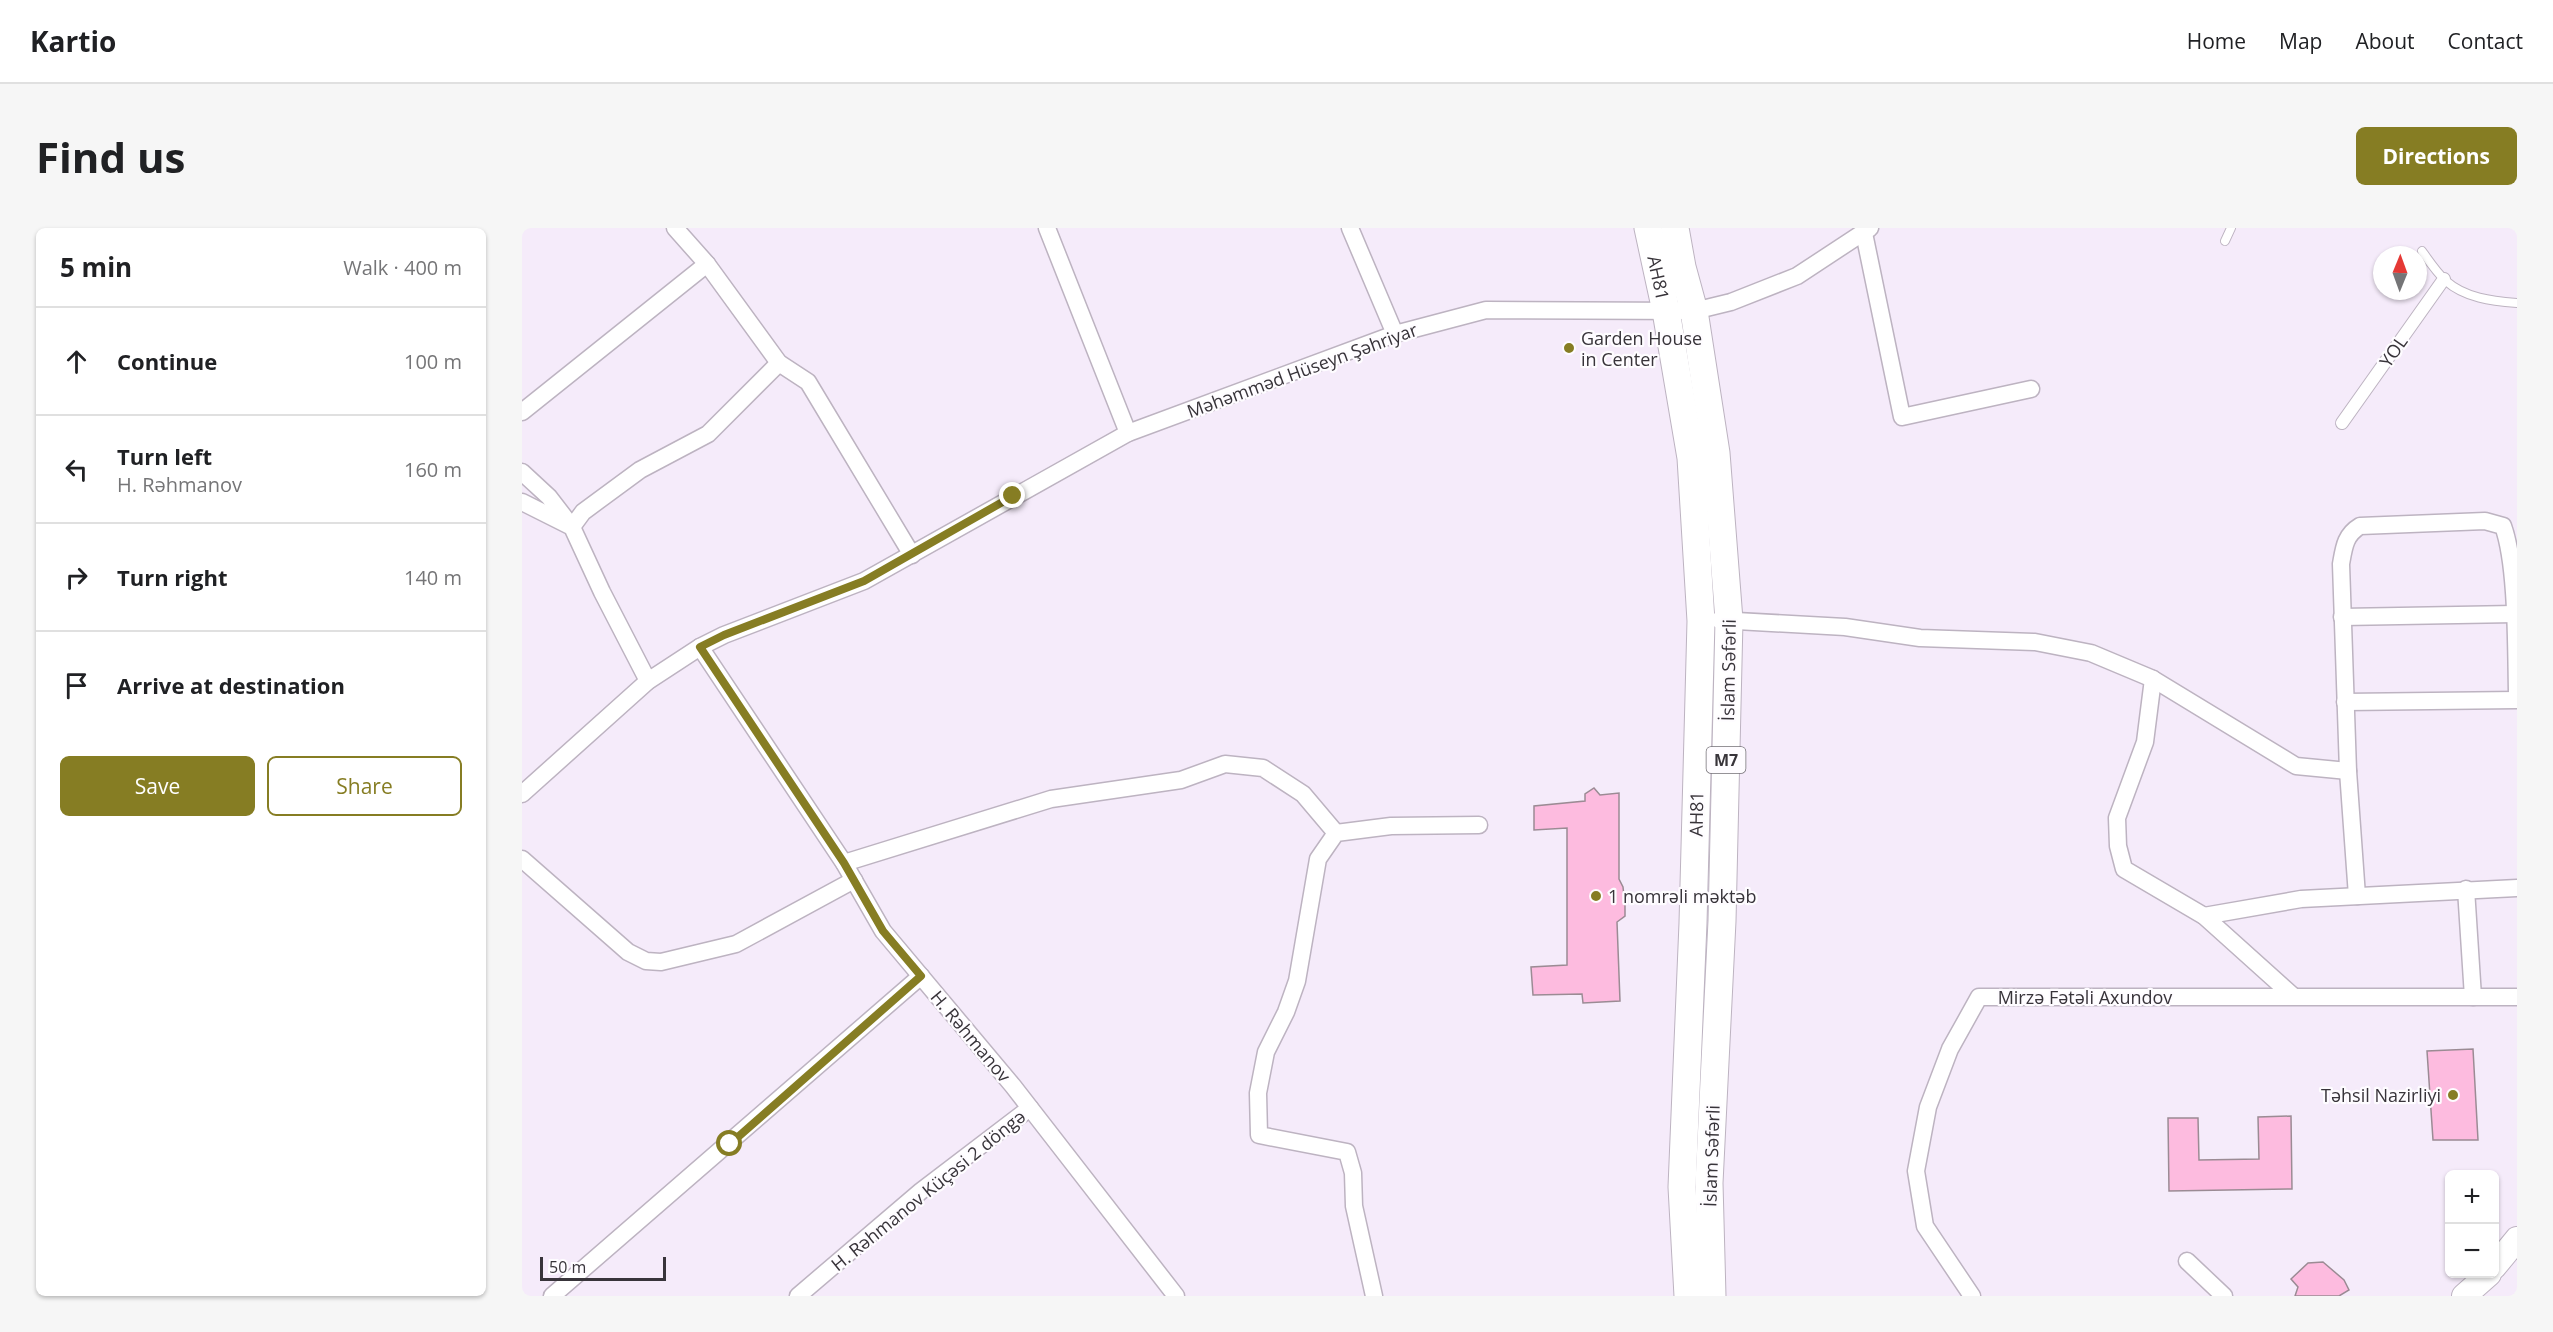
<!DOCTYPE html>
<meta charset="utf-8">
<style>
body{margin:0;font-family:"Open Sans",sans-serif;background:#f6f6f6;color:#202124}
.controls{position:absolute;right:18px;bottom:18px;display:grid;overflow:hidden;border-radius:9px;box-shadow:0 2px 4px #0004}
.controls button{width:54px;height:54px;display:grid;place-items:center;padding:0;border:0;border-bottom:2px solid #e0e0e0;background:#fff;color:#202124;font:30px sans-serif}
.compass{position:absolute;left:1851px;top:18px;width:54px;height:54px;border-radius:50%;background:#fff;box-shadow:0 2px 4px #0004;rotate:1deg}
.scale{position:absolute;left:18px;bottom:15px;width:126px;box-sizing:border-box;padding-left:6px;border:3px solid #38343a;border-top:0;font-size:16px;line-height:21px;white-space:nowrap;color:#38343a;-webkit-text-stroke:4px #fefcff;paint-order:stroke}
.stop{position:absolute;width:18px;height:18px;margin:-14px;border:4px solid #867d23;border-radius:50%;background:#fff}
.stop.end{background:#867d23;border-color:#fff;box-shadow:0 2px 6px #0008}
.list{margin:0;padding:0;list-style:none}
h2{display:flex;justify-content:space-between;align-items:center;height:78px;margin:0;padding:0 24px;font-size:26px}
h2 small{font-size:20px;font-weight:400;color:#757577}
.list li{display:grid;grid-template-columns:39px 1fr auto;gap:18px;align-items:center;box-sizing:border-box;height:108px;padding:0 24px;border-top:2px solid #e0e0e0}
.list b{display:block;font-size:22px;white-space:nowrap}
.list p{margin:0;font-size:20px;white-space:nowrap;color:#757577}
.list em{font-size:20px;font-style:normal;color:#757577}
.actions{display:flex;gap:12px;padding:18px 24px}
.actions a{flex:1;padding:14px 0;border:2px solid #867d23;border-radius:9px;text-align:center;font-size:21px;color:#867d23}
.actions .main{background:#867d23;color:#fff}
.icon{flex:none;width:33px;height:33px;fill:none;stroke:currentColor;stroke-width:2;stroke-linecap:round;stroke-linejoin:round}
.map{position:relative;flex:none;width:1995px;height:1068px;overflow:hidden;border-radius:9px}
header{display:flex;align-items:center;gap:36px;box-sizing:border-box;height:84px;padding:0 30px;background:#fff;border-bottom:2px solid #e0e0e0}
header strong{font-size:28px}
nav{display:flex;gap:33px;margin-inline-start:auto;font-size:21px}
.intro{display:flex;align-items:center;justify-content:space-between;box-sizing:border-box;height:144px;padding:0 36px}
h1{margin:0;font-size:42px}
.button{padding:15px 27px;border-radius:9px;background:#867d23;color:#fff;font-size:21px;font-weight:700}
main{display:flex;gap:36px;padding:0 36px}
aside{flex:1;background:#fff;border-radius:9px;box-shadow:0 2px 4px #0004}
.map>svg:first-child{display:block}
.building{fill:#fdbbdf;stroke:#9b8b94;stroke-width:1.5}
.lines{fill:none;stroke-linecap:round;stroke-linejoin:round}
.service-casing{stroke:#bdb3c1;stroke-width:10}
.pedestrian-casing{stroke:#bdb3c1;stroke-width:14}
.minor-casing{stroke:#bdb3c1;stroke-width:19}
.secondary-casing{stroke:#bdb3c1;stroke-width:26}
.trunk-casing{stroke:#bdb3c1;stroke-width:29}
.service{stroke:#fff;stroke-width:8}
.pedestrian{stroke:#fff;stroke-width:12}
.minor{stroke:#fff;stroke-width:16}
.secondary{stroke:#fff;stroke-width:24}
.trunk{stroke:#fff;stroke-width:27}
.route{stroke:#867d23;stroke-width:8}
.poi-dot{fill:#867d23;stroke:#fefcff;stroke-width:2}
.labels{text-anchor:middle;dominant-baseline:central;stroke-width:4.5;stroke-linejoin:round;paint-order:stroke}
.shield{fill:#fefcff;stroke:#737075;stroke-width:1.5}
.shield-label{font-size:16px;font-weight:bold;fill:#38343a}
.street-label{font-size:18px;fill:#38343a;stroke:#fefcff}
.poi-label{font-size:18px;fill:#38343a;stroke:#fefcff;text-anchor:start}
</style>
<header>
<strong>Kartio</strong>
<nav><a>Home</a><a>Map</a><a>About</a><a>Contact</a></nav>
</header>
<div class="intro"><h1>Find us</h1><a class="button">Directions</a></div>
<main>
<aside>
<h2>5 min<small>Walk · 400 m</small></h2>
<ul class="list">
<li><svg class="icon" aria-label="ahead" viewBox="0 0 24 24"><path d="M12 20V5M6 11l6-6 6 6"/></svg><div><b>Continue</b></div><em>100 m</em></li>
<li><svg class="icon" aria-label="left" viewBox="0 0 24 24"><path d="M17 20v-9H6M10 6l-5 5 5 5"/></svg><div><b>Turn left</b><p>H. Rəhmanov</p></div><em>160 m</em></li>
<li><svg class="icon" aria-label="right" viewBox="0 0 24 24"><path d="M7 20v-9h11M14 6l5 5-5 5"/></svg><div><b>Turn right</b></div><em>140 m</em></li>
<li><svg class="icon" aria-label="arrive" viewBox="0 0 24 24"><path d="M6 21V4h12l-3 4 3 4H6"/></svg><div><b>Arrive at destination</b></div></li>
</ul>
<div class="actions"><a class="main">Save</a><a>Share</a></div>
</aside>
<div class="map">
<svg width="1995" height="1068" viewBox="0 0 1995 1068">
<rect width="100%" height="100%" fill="#f5ebfa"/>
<g class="building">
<polygon points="1072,560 1078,567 1097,565 1097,651 1101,659 1103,677 1103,688 1095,694 1098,773 1061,775 1060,766 1011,767 1009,739 1045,737 1045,600 1012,602 1012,578 1063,573 1063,566"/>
<polygon points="1951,821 1956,912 1911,912 1905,823"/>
<polygon points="1769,888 1770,961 1647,963 1646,890 1676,890 1677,932 1737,931 1736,889"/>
<polygon points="1801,1034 1822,1052 1827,1062 1817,1068 1773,1068 1776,1059 1769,1051 1786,1035"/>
</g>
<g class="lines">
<defs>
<g id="service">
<polyline points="1703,13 1709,0"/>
<path d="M1900,23c7,10 15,22 24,30 19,17 46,20 71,22"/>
</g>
<polyline id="pedestrian" points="1820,195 1922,51"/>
<g id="minor">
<polyline points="153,0 185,36 257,135 286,154 390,327"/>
<polyline points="525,0 606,205"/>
<polyline points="828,0 873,106"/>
<polyline points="1342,5 1380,189 1509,161"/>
<polyline points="0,184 185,36"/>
<polyline points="0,244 27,269 50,299 61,284 118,242 186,206 257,135"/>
<polyline points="0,274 50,299 80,364 126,453"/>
<polyline points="1820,389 1993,386"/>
<polyline points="1197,392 1323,399 1398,410 1513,414 1569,425 1631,451 1774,538 1826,543"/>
<polyline points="178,419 322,635 361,703 491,858 654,1068"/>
<polyline points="1631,451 1623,514 1595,590 1596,618 1602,641 1682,688 1771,768"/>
<polyline points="1823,474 1995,472"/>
<polyline points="0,566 126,453 178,419 202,407 342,353 606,205 873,106 964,82 1172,83 1209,74 1275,48 1348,0"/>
<polyline points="0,631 106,724 124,733 139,734 214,716 332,652"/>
<polyline points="322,635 529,571 659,552 703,536 741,540 781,566 814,605"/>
<polyline points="1944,661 1951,769"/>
<path d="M1835,668l-9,-125 -7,-207c3,-17 4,-29 19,-38l125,-5 18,5c14,38 13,121 14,166"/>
<polyline points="1682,688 1779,671 1995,660"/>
<polyline points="1665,1033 1702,1068"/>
<polyline points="30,1068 399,748"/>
<polyline points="276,1068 399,963 508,880"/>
<polyline points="852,1068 832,978 831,945 825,924 737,907 736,865 744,824 764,784 775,753 796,631 814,605 869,598 957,597"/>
<polyline points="1450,1068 1403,998 1394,943 1406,879 1428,821 1457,769 1995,769"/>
</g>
<g id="secondary">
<polyline points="1972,1039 1995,1011"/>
<polyline points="1942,1068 1967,1046"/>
</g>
<g id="trunk">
<path id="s1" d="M1126,0l18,83 25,147 10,163 -8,302 -11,264 6,109"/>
<polyline points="1153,0 1160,39 1172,83 1194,225 1207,392 1200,693 1187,955 1190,1068"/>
</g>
</defs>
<use href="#service" class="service-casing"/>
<use href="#pedestrian" class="pedestrian-casing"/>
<use href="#minor" class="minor-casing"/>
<use href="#secondary" class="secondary-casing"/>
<use href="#trunk" class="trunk-casing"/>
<use href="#service" class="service"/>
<use href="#pedestrian" class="pedestrian"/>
<use href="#minor" class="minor"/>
<use href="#secondary" class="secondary"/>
<use href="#trunk" class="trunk"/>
</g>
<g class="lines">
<polyline class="route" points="208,916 399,748 361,703 322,635 178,419 202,407 342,353 491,268"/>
</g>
<g class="poi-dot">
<circle cx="1047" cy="120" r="6"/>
<circle cx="1074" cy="668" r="6"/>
<circle cx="1931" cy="867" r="6"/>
</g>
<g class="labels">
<rect class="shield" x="1184.5" y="519" width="39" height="26" rx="4.5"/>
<g class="shield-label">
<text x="1204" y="532">M7</text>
</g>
<g class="street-label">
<text stroke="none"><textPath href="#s1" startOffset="51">AH81</textPath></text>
<text transform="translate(1871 123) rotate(-55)">YOL</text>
<text transform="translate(780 142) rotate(-20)">Məhəmməd Hüseyn Şəhriyar</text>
<text transform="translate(1206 442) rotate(-89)">İslam Səfərli</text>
<text transform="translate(1174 586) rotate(-89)">AH81</text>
<text x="1563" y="769">Mirzə Fətəli Axundov</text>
<text transform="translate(449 808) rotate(50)">H. Rəhmanov</text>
<text transform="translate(1189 928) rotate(-88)">İslam Səfərli</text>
<text transform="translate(406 962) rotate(-39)">H. Rəhmanov Küçəsi 2 döngə</text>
</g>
<g class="poi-label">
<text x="1059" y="110">Garden House<tspan x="1059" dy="21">in Center</tspan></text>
<text x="1086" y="668">1 nomrəli məktəb</text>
<text x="1919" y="867" text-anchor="end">Təhsil Nazirliyi</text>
</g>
</g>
</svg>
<div class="controls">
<button>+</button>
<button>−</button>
</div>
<svg class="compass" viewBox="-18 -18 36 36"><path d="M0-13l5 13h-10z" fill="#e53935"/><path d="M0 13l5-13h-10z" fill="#757577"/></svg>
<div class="scale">50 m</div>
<div class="stop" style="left:208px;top:916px"></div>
<div class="stop end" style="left:491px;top:268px"></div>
</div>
</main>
